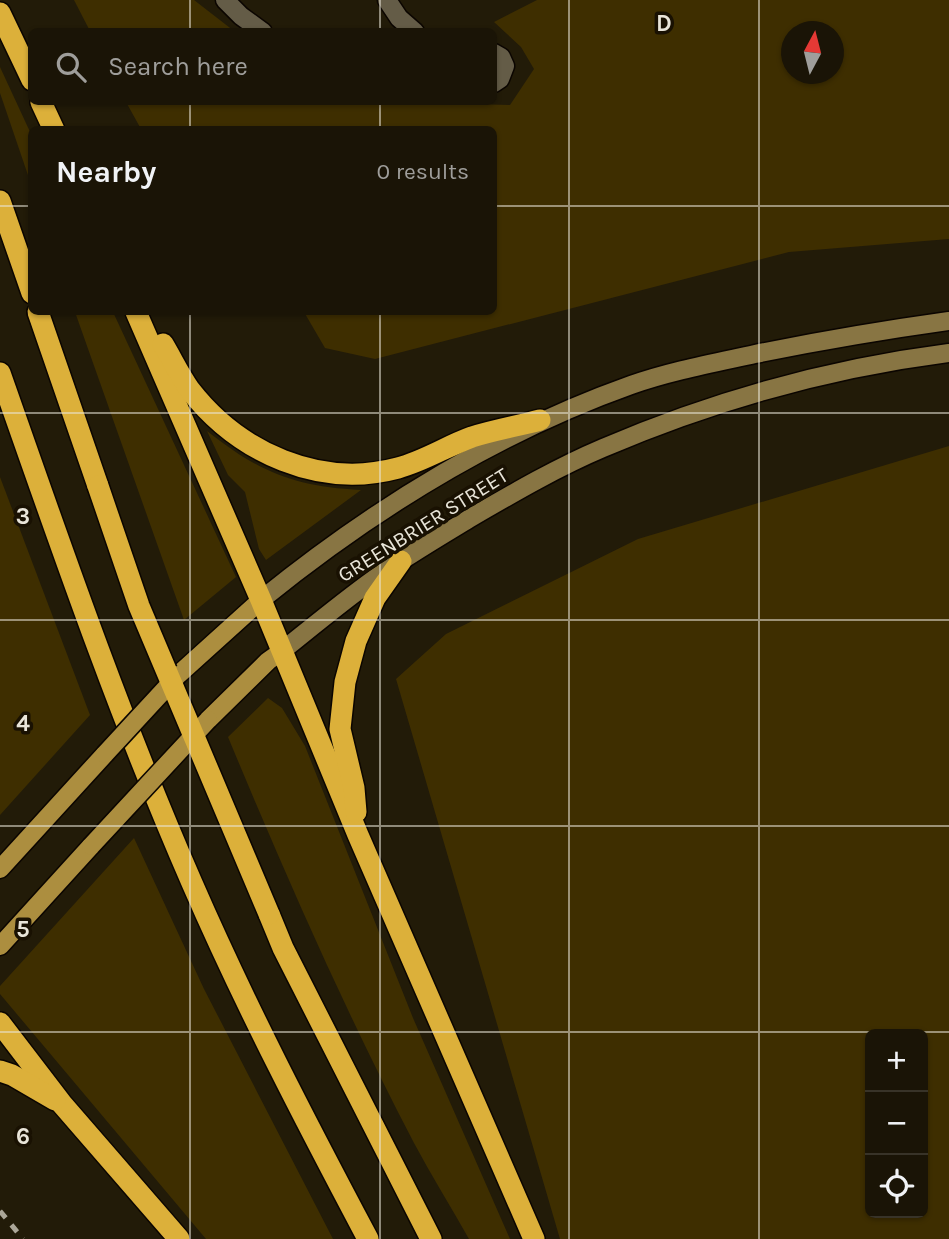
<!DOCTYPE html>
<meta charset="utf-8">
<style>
body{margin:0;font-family:Karla,sans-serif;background:#231d10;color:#f1f3f6}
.controls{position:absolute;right:21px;bottom:21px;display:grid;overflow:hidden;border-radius:10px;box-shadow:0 2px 5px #0004}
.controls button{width:63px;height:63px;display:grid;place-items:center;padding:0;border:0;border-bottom:2px solid #383328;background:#1a1406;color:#f1f3f6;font:35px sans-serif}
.compass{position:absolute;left:781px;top:21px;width:63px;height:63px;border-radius:50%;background:#1a1406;box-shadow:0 2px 5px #0004;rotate:7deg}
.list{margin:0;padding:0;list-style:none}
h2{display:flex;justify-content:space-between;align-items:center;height:91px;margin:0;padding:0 28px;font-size:30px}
h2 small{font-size:23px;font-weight:400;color:#9f9e9b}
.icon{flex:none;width:38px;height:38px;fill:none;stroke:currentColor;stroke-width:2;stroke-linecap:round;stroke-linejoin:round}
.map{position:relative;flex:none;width:949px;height:1239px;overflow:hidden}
.search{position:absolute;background:#1a1406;box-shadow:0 2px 5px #0004;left:28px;top:28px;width:469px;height:77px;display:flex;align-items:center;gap:18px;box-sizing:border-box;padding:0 24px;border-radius:10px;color:#9f9e9b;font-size:26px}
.panel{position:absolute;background:#1a1406;box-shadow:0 2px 5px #0004;left:28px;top:126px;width:469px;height:189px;border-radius:10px}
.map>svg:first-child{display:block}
.green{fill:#3e2e00;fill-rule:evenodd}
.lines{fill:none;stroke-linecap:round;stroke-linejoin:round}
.street-casing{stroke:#0b0500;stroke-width:21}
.secondary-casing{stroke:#0b0500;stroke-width:21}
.primary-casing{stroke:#0b0500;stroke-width:21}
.highway-casing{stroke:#0b0500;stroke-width:24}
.street{stroke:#645c47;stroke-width:18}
.secondary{stroke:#887543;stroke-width:18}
.primary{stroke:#ac8e3f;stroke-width:18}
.highway{stroke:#dcb03a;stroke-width:21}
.rail{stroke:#aba698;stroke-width:5;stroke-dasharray:9 9;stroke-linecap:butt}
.primary-bridge-casing{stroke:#0b0500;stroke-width:21;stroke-linecap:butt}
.highway-bridge-casing{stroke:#0b0500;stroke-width:24;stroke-linecap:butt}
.primary-bridge{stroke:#ac8e3f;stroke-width:18}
.highway-bridge{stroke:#dcb03a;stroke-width:21}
.grid{fill:none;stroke:#e9e5d9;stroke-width:2;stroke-opacity:0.55}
.labels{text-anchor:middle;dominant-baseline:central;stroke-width:7;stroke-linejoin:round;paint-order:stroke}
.street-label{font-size:21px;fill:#e9e5d9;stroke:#191102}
.grid-label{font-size:23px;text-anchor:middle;font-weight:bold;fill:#e9e5d9;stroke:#191102;stroke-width:7;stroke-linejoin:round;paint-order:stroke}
</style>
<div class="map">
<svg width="949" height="1239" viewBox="0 0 949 1239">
<rect width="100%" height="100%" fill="#221b08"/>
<g class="green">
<polygon points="74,0 194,0 234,31 90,31"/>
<path d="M537,0h412v239l-160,13 -414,107 -50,-11 -21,-36h-5h195v-182l-353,-1 -15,-27h259l125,3 24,-36 -13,-22 -27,-25zM792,32h42v42h-42z"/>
<polygon points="0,67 31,134 31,184 0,93"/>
<polygon points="75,312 113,312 236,577 184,620"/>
<path d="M207,431c52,41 88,56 154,59l-95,70 -7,-11 -14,-57 -17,-17z"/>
<path d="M949,446v793h-389l-164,-560 50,-45 192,-95zM923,1034v179h-53v-179z"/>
<polygon points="0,477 90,715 0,815"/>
<path d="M268,698l14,10 23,38 108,272 97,221h-41c-18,-32 -38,-64 -55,-96 -69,-132 -129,-269 -186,-406z"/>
<polygon points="134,838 204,989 333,1239 206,1239 0,994 0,986"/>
</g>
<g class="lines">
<defs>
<g id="street">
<polyline points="225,0 241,16 263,32"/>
<polyline points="387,0 399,18 415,32"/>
<polyline points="494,53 501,57 505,66 500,79 494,83"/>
</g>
<g id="secondary">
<path d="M261,600c111,-90 235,-167 370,-215 40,-14 83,-22 124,-31 65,-13 129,-24 194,-33"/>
<path d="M282,651c30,-24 60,-49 92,-72 31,-22 65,-42 98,-62 43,-25 86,-50 131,-69 110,-47 228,-80 346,-95"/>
</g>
<g id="primary">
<polyline points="178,675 261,600"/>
<polyline points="208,720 268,661 282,651"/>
<polyline points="0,869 105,754"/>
<polyline points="0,946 91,846"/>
</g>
<g id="highway">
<polyline points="0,13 32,80"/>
<polyline points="41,102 54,130"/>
<polyline points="0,201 32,293"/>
<polyline points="38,312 98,486"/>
<polyline points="136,312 261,600 358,835 534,1239"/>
<path d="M163,344c9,15 17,32 27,46 49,63 130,99 208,78 26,-7 49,-22 74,-31 22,-7 46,-11 68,-17"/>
<path d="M0,373c60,171 119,343 192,510 53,122 114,239 176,356"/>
<polyline points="356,812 354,788 340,729 345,682 356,641 375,598 401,561"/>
<polyline points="269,914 283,948 431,1239"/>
<polyline points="0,1023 62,1104 179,1239"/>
<polyline points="0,1071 12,1075 55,1100"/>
</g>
</defs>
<use href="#street" class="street-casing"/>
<use href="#secondary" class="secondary-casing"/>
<use href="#primary" class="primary-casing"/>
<use href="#highway" class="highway-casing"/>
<use href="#street" class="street"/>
<use href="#secondary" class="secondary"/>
<use href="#primary" class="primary"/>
<use href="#highway" class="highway"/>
<polyline class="rail" points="0,1211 23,1239"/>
<defs>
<g id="primary-bridge">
<polyline points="105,754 178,675"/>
<polyline points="91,846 208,720"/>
</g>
<polyline id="highway-bridge" points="98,486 139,606 269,914"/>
</defs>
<use href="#primary-bridge" class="primary-bridge-casing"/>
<use href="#highway-bridge" class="highway-bridge-casing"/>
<use href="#primary-bridge" class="primary-bridge"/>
<use href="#highway-bridge" class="highway-bridge"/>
</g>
<path class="grid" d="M190,0v32M380,0v32M569,0v1239M759,0v1239M190,102v28M380,102v28M0,206h32M494,206h455M190,312v927M380,312v927M0,413h949M0,620h949M0,826h949M0,1032h949"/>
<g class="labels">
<g class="street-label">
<text transform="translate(423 525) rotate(-32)">GREENBRIER STREET</text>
</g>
</g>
<g class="grid-label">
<text x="664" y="31">D</text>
<text x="23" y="524">3</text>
<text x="23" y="731">4</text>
<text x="23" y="937">5</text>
<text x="23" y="1144">6</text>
</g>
</svg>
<div class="controls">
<button>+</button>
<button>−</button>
<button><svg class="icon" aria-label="locate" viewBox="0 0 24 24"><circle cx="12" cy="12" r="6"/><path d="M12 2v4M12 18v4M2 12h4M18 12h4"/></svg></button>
</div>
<svg class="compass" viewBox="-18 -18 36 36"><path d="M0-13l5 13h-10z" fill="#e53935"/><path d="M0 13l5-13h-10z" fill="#9f9e9b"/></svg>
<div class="search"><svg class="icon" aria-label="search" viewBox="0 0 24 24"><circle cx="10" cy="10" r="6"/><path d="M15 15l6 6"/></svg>Search here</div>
<section class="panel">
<h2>Nearby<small>0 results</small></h2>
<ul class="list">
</ul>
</section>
</div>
